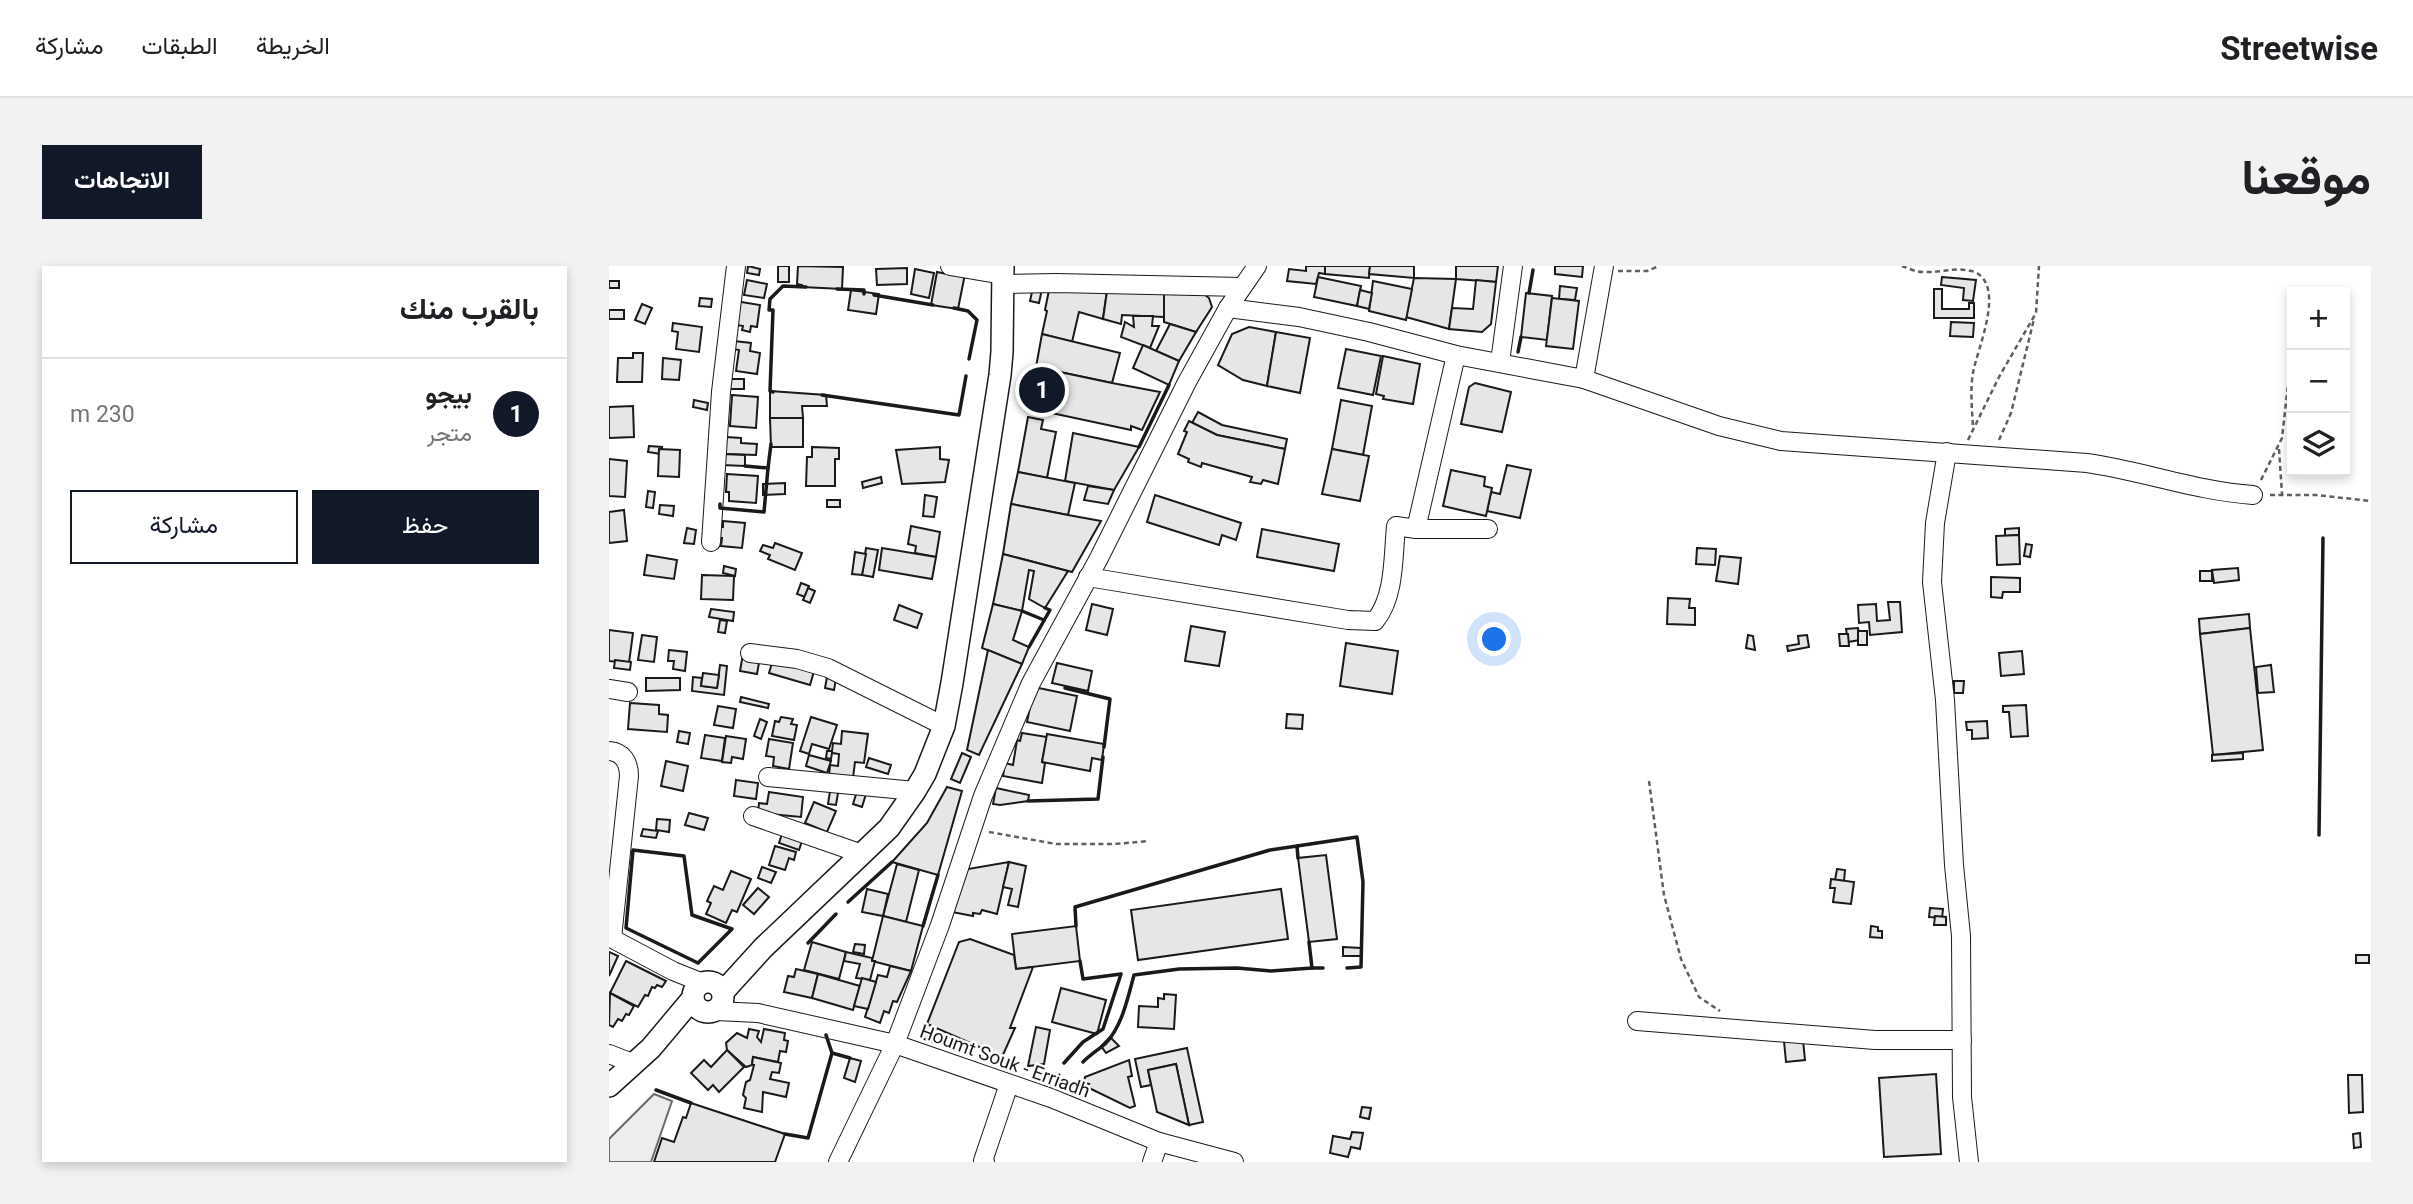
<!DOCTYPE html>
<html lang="ar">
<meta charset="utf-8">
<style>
body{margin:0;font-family:Roboto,Vazirmatn,sans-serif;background:#f2f2f2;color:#202124;direction:rtl}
.controls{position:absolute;right:21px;top:21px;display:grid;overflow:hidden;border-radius:0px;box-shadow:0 4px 10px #0003}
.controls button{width:63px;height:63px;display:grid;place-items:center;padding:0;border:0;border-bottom:2px solid #e0e0e0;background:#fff;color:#202124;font:35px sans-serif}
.you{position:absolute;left:886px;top:374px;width:24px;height:24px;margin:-18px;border:5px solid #fff;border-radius:50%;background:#1a73e8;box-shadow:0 0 0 10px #1a73e833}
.badge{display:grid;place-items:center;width:46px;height:46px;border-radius:50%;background:#111827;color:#fff;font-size:23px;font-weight:700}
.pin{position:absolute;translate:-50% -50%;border:4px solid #fff;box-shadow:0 2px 7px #0006}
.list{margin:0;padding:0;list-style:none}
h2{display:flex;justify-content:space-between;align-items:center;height:91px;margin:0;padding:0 28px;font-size:30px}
h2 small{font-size:23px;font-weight:400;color:#757577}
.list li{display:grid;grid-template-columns:46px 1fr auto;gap:21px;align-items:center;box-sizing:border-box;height:112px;padding:0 28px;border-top:2px solid #e0e0e0}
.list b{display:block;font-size:26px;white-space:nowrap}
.list p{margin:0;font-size:23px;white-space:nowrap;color:#757577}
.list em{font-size:23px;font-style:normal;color:#757577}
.actions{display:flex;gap:14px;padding:21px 28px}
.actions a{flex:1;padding:16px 0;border:2px solid #111827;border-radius:0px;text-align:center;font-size:24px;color:#111827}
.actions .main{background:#111827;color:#fff}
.icon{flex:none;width:38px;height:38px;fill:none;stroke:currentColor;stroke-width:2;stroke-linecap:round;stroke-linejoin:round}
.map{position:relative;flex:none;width:1762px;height:896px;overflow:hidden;direction:ltr;border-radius:0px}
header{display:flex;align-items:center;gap:42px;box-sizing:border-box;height:98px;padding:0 35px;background:#fff;border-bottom:2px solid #e0e0e0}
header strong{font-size:33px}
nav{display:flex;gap:38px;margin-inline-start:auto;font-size:24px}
.intro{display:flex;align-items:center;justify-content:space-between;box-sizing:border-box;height:168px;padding:0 42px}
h1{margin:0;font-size:49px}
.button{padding:18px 32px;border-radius:0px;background:#111827;color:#fff;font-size:24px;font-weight:700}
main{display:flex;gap:42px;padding:0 42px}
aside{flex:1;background:#fff;border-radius:0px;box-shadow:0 4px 10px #0003}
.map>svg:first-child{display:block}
.parking{fill:#ededed;stroke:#6a6a6a;stroke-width:2}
.building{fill:#e6e6e6;stroke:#1a1a1a;stroke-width:2}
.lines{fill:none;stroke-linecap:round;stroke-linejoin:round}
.minor-casing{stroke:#1a1a1a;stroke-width:20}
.major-casing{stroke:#1a1a1a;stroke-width:24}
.path{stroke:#5f5f5f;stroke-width:2.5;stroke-dasharray:5 3.5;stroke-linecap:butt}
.minor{stroke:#fff;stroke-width:18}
.major{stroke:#fff;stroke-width:21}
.wall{stroke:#1a1a1a;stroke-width:3.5}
.labels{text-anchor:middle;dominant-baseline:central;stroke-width:5;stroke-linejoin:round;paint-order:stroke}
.street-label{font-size:19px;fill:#1a1a1a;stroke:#fff}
</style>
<header>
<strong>Streetwise</strong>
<nav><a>الخريطة</a><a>الطبقات</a><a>مشاركة</a></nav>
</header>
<div class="intro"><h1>موقعنا</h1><a class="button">الاتجاهات</a></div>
<main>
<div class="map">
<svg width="1762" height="896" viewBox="0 0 1762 896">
<rect width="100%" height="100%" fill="#fff"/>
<polygon class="parking" points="45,828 63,835 42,896 0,896 0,873"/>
<g class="building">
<polygon points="139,0 151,3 150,9 138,7"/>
<rect x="169" y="0" width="11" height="16"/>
<polygon points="189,0 234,1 233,23 193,21 193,19 188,18"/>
<polygon points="697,0 716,0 716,8 710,7 707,18 678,15 680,3 697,5"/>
<polygon points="716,0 761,0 760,12 716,8"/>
<polygon points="761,0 805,0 805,12 760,8"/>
<polygon points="847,0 889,0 887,16 847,13"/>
<polygon points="946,0 974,0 973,11 946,8"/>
<polygon points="298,2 298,18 268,19 267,3"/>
<polygon points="306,3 325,7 320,32 302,28"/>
<polygon points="328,6 343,9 356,8 349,43 322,39"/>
<polygon points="709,11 752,20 748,40 705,31"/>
<polygon points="1333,11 1367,14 1364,35 1354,34 1355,22 1332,19"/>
<polygon points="805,12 847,13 840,63 797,51"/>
<polygon points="138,14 158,18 155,32 135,29"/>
<polygon points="867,14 887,16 882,58 873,66 840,63 843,42 864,43"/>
<rect x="0" y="15" width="10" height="7"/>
<polygon points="764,15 803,23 797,54 760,45"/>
<polygon points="951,20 968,22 966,34 950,33"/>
<polygon points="424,21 433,23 430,37 421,35"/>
<polygon points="1325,23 1333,23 1333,43 1360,43 1360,37 1365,37 1365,52 1325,52"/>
<polygon points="242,24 270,28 267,48 239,44"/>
<polygon points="440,24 498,25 494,53 470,46 463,76 433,68 438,45 436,44"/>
<polygon points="751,24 763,27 760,43 748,40"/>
<polygon points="498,25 555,27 555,51 513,49 512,58 494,53"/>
<polygon points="555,27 596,29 600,32 603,41 587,66 555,56"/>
<polygon points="917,27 943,30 938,74 912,71"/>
<polygon points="91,32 103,33 102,41 90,40"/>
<polygon points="943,32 970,35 964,83 937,80"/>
<polygon points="126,35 151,39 148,61 142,60 141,66 133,64 134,60 128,59"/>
<polygon points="33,38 43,42 36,58 26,54"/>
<rect x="0" y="44" width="15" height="9"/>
<polygon points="524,50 544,50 543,60 550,60 541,82 512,71 516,56 525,61"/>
<polygon points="1342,56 1365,57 1364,71 1341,70"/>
<polygon points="64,57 93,61 90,86 67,83 69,66 63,65"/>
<polygon points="561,58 587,66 570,95 547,85"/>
<polygon points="640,61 667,66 658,120 634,114 609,99 623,68"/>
<polygon points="667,66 701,72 691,127 658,120"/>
<polygon points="433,68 511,87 503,117 427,101"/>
<polygon points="125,75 142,77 141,85 151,87 148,108 127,105 130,84 124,83"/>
<polygon points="534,79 570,95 560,119 524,102"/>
<polygon points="737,83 772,90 764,129 729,122"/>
<polygon points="24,87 34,87 33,116 8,116 9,92 24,92"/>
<polygon points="774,90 811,98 804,138 774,133 775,130 767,128"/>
<polygon points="54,92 72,94 70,114 53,113"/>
<polygon points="427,101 503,117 551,126 533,164 522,160 522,164 419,142"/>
<rect x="115" y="113" width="20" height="10"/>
<polygon points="866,117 902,126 893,166 852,158 860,121"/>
<polygon points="161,125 217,129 218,140 193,140 194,152 161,152"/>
<polygon points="123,129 149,131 147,162 121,160"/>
<polygon points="85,134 99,137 98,144 84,141"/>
<polygon points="732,134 763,140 754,189 723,183"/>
<polygon points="24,140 25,171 0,172 0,141"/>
<polygon points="589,146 613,159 678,173 676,183 608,169 583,157"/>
<polygon points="419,151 434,154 432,163 447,166 438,212 409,206"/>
<polygon points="161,152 194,152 194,181 162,181"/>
<polygon points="580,155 608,169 676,183 669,218 654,214 652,218 641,216 643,211 593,197 592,201 579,196 580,193 569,188 578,166 575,165"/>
<polygon points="464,167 530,181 505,224 456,215"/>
<polygon points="117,171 132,172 132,177 148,178 147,189 117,188"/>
<polygon points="40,180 53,181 52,188 39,186"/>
<polygon points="203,181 230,182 230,193 226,193 226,220 197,220 198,191 203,191"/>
<polygon points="331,181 331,193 340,194 336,216 293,218 287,184"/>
<polygon points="50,183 71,184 70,211 49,210"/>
<polygon points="723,183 760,190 751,235 713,228"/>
<polygon points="113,188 136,189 136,200 113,199"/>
<polygon points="0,193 18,195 16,231 0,230"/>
<polygon points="898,199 922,204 911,252 878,245 882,226 891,228"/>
<polygon points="842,204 876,211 875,220 883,222 877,250 834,240"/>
<polygon points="409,206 466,217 459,249 402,238"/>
<polygon points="118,208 149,210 147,237 120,235 120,226 117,226"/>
<polygon points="272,211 273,217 254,222 253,216"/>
<polygon points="176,217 176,228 154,229 154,218"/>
<polygon points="479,220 505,224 499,238 475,234"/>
<polygon points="39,225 46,226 44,242 37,241"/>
<polygon points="316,229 328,231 325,251 314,250"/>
<polygon points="546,229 632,257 627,274 613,269 610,279 538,256"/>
<rect x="218" y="234" width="13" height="7"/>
<polygon points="402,238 459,249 492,255 463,306 394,288"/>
<polygon points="51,239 65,240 64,250 50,248"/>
<polygon points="15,244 18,275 0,277 0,246"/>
<polygon points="114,255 136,257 133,282 112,280 113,272 107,272 108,260 114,261"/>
<polygon points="302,260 331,266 327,291 306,287 307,280 299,278"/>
<polygon points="78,262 87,264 85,278 75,277"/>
<polygon points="1410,262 1410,269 1396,270 1396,263"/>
<polygon points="653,263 730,278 725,305 648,291"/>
<polygon points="1410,269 1411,298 1388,299 1387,270"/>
<polygon points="166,277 193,287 186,304 159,293 161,289 151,285 154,279 164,282"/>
<polygon points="1417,278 1423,279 1421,291 1415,290"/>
<polygon points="257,282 269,284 264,311 253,309"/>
<polygon points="273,282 327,291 323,313 270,304"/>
<polygon points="1088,282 1107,283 1106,299 1087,298"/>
<polygon points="246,286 257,288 253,309 243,308"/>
<polygon points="394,288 459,305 436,342 420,333 425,305 420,304 413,345 384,338"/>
<polygon points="38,289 68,294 65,313 35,309"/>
<polygon points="1111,290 1132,292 1129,318 1107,315"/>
<polygon points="115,300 127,303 126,310 114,307"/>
<polygon points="1629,302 1630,314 1605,317 1603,304"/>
<rect x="1591" y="305" width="12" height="10"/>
<polygon points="93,309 125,310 124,334 92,333"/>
<polygon points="1382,311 1411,312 1411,326 1394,326 1393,332 1382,331"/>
<polygon points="192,317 200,320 196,331 188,328"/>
<polygon points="199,322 206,325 201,337 194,334"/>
<polygon points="1059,332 1081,333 1080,342 1086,342 1086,359 1058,358"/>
<polygon points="1279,336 1291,336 1293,366 1261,369 1260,356 1250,357 1249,339 1267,338 1268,355 1281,354"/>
<polygon points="384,338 413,345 404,374 420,381 413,398 373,382"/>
<polygon points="483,338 504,343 498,369 477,364"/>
<polygon points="290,339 313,348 308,362 285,354"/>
<polygon points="102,343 125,346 124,355 100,351"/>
<polygon points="1640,348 1641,362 1591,368 1590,353"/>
<polygon points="111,354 118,355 116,367 109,366"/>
<polygon points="582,360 616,366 610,400 576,395"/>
<polygon points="1249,362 1251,374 1239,376 1237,363"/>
<polygon points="1641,362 1654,484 1604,489 1591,368"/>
<polygon points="0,364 24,367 20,397 0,395"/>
<rect x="1249" y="365" width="9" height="14"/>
<polygon points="1230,368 1239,368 1240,380 1231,380"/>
<polygon points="33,369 48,371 45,396 29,394"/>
<polygon points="1139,369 1144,370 1146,384 1137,382"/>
<polygon points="1198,369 1200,381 1179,385 1178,380 1190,378 1189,370"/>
<polygon points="737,377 789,385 783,428 731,420"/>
<polygon points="60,384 78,386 76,405 64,403 65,395 59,395"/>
<polygon points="379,384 413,398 370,489 358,484"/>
<polygon points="1413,385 1415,408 1392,410 1390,387"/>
<polygon points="134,388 151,391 148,408 131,405"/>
<polygon points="165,390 206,402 201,419 160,407"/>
<polygon points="6,394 22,396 21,404 5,402"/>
<polygon points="448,397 483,405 479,425 443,417"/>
<polygon points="111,399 118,400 115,429 83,425 84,411 93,412 92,420 108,422"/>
<polygon points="1662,399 1665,426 1649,427 1647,401"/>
<polygon points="94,407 110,409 108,422 92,420"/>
<polygon points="218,411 227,413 225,424 216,422"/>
<polygon points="37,412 71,412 71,424 37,425"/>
<polygon points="1345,415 1355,415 1354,427 1345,427"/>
<polygon points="425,421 468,430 461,465 418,456"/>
<polygon points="132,431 160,438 159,442 131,436"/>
<polygon points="21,437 50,439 50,448 59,449 58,466 19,463"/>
<polygon points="1417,439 1419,470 1402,471 1400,446 1394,446 1394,440"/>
<polygon points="109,440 127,443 124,462 105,459"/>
<polygon points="678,448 694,449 693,463 677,462"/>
<polygon points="172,451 184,453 182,458 188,459 185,474 163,470 166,455 170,456"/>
<polygon points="202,451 228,459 220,483 203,478 200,488 191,485"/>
<polygon points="151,453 158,456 152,473 145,470"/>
<polygon points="1378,455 1379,472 1363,473 1363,464 1358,464 1357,456"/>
<polygon points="70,465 81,467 79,478 68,476"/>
<polygon points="233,465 259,468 255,497 246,496 244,512 220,510 221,499 229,500 230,488 223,487 222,493 217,492 218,485 223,485 224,477 232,478"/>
<polygon points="413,467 438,471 433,496 436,497 433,517 394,510 396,497 404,499 408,474 411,475"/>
<polygon points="438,468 495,478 493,494 483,492 481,505 433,496"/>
<polygon points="96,469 116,472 113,495 92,492"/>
<polygon points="117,470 137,473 134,493 123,491 122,497 113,496"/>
<polygon points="160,473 184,477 180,503 164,500 165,491 157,490"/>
<polygon points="353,487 362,491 351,517 342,513"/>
<polygon points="1634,487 1634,493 1603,495 1603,489"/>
<polygon points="200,489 222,495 218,507 197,500"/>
<polygon points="260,492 282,499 279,508 257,501"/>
<polygon points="57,495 79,500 74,525 52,520"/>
<polygon points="127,514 149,517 147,533 125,530"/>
<polygon points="222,519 230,521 227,539 219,538"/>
<polygon points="338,521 353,525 329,609 283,596 318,557"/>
<polygon points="387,522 420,529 419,535 391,539 384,538"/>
<polygon points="248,525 257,528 253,541 244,538"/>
<polygon points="160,526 194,531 192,551 149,547 150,537 158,538"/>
<polygon points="205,536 227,545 218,566 196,557"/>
<polygon points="80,547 99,552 95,564 76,559"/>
<polygon points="48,553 61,554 60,566 47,564"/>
<polygon points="34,563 49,565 47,572 32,570"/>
<polygon points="173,568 193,575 190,584 170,577"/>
<polygon points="166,580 187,586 185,594 180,592 176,604 160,599"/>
<polygon points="717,589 728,673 700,676 689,592"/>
<polygon points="400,596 388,648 373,644 371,648 364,647 364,650 343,646 353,604"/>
<polygon points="400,596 417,600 409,641 399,639 403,623 394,621"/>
<polygon points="288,598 310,604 297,656 274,650"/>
<polygon points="153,601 167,606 162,617 149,612"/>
<polygon points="1228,603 1236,604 1235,615 1226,614"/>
<polygon points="122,605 142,613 128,646 123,644 117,657 97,648 102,637 98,635 105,620 114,624"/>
<polygon points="1222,613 1245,616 1242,638 1224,636 1226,622 1221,622"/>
<polygon points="149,622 160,631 145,648 134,639"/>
<polygon points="258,623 279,628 274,650 253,646"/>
<polygon points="672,623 679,673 529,694 522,644"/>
<polygon points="1321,642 1334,643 1333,652 1320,651"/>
<polygon points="274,650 314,660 302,705 263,695"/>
<polygon points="1326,650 1337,651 1337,659 1325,659"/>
<polygon points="467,660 471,695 407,703 403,668"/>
<polygon points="1262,660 1269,661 1269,665 1273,665 1273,672 1261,671"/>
<polygon points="361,673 405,689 407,703 424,701 401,762 406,762 393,791 318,758 350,676"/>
<polygon points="203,676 237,686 230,713 195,704"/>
<polygon points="246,678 256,679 255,688 244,686"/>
<polygon points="734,681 752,682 752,690 734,690"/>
<polygon points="0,686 9,690 0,710"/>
<polygon points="237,686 263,692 263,695 266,695 261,714 247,712 251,698 235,695"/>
<rect x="1747" y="689" width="13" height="8"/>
<polygon points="17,695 57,715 53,721 48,719 46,722 43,721 39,730 36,729 29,741 1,727"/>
<polygon points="281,700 302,705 288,736 284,735 280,747 275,745 271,757 256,751 269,709 278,711"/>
<polygon points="187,703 209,708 203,732 175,726 179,710 185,711"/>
<polygon points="209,708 251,720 244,744 203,732"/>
<polygon points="253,712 267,716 259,743 245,740"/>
<polygon points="452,722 497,734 488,768 443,756"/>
<polygon points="1,727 25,740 20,749 17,748 13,755 9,753 4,761 0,759"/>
<polygon points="555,728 567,729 565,763 529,761 530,740 549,741 549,732 555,733"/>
<polygon points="318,758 327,762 322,776 313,772"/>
<polygon points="427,761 441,764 435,798 419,800"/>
<polygon points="140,763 150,765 148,771 152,776 155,763 176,767 175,774 179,775 177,786 171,785 169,796 144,791 143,799 137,801 118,784 117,777 128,767 138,772"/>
<polygon points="501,771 510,780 497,787 492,780"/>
<polygon points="1194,774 1196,794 1177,796 1175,775"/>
<polygon points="578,782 594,856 580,859 567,798 539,804 542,819 532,821 526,793"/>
<polygon points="118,784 135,801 110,826 104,819 99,824 82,807 95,794 102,801"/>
<polygon points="144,791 172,797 170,807 163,806 161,813 180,817 177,831 154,826 153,846 135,842 137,832 134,829 137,816 141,814 145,799 143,799"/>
<polygon points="241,792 252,795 246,816 235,812"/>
<polygon points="520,794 523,810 519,811 526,840 521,842 478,821 480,818 475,817 476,811"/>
<polygon points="567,798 580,859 548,846 539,804"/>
<polygon points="1327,808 1332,888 1275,891 1270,812"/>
<polygon points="1739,809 1753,809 1754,846 1740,847"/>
<polygon points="82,837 176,868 166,896 45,896 53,872 65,876 74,851 77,852"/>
<polygon points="753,841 762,842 760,853 751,851"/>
<polygon points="743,866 754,867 751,883 742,881 739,891 721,887 724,870 741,873"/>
<polygon points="1751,867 1752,881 1745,882 1744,868"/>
</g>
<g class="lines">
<defs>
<g id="minor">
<polyline points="341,0 394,9"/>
<polyline points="395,18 447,17 633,21"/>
<polyline points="619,42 690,51 760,66 847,89 975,113 995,0"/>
<polyline points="891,96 904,0"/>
<path d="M975,113l135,47 62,15 306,22c56,8 109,28 166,32"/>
<polyline points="1338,186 1326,257 1323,316 1336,434 1345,599 1352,670 1353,831 1360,896"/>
<polyline points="807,263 879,263"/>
<polyline points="102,276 112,126 127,0"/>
<path d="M479,311l260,43 27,1c20,-24 18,-64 21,-95l20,3 40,-174"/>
<polyline points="141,387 188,393 219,402 335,460"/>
<polyline points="0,423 19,426"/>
<path d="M0,485c14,1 20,11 20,25l-17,162"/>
<polyline points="159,511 306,525"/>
<polyline points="144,550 253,588"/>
<polyline points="0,671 64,705 94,717"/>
<polyline points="107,745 149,747 286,778 442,832 550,876 625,896"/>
<polyline points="1028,755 1266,774 1353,774"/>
<polyline points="0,788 23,797"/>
<polyline points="229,896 286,778 331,659 374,530 422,417 490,292 578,116 619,42 648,0"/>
<polyline points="376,896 374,895 400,818"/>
<polyline points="543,896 550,876"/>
</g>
<g id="major">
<circle cx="99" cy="731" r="15"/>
<polyline points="114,726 154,682 280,562 306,525 316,508 335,460 343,417 391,109 393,86 394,0"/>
<polyline points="0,820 42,782 84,732"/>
</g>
</defs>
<use href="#minor" class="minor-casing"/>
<use href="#major" class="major-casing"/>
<g class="path">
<path d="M1293,0c6,2 13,6 21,6 19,1 32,-6 52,0 31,15 2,77 -2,101 -3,17 -1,36 0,54"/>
<polyline points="1009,5 1038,5 1050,0"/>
<polyline points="1359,174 1390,111 1427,47 1430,0"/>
<polyline points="1390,174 1402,147 1425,53"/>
<polyline points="1670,183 1673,228"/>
<polyline points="1652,214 1673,172 1679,119"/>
<polyline points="1661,229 1707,229 1762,235"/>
<polyline points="1040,515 1055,629 1072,693 1090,731 1111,745"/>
<polyline points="380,566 447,578 505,578 540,575"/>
</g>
<use href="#minor" class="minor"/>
<use href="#major" class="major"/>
<g class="wall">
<polyline points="228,23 255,24 255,28"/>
<polyline points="920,27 924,4"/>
<polyline points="265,29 324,39"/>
<polyline points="345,42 359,45 368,54 360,93"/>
<polyline points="909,86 912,71"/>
<polyline points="164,126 161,125 164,44 160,44 161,33 174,20 197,21"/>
<polyline points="213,129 350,149 357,110"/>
<polyline points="530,181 560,119"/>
<polyline points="159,202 162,178"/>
<polyline points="111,238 111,242 155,246 159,202 136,200"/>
<polyline points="413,345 435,354"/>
<polyline points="420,381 441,344 436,342"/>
<polyline points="456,422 501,433 495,481"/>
<polyline points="419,535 489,533 494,491"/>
<polyline points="1710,569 1714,272"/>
<polyline points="688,580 748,571 754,616 752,701 738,702"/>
<polygon points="24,584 75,590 83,649 123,663 89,697 17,662"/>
<polyline points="239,636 283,596"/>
<polyline points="314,660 329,609"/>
<polyline points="467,660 466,641 661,584 688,580 689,592"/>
<polyline points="199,677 227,648"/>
<polyline points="703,702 714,702"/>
<polyline points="217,769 223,787"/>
<path d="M474,796c7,-7 15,-12 22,-18 17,-17 23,-47 29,-69l45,-6 58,-1 34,3 41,-3 -3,-26"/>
<polyline points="455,797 474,776 494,763 512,708 474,713 471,695"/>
<polyline points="47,824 82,837"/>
<polyline points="176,868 199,872 223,787 241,792"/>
</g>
</g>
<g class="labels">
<g class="street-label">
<text transform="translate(396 795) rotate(20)">Houmt Souk - Erriadh</text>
</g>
</g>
</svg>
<div class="controls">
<button>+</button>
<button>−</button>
<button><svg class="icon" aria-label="layers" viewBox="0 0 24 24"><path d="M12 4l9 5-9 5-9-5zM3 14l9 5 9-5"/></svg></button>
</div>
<div class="you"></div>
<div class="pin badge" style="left:433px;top:124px">1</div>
</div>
<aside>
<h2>بالقرب منك<small></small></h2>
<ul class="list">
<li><span class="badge">1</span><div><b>بيجو</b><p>متجر</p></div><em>230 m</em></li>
</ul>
<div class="actions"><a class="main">حفظ</a><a>مشاركة</a></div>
</aside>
</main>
